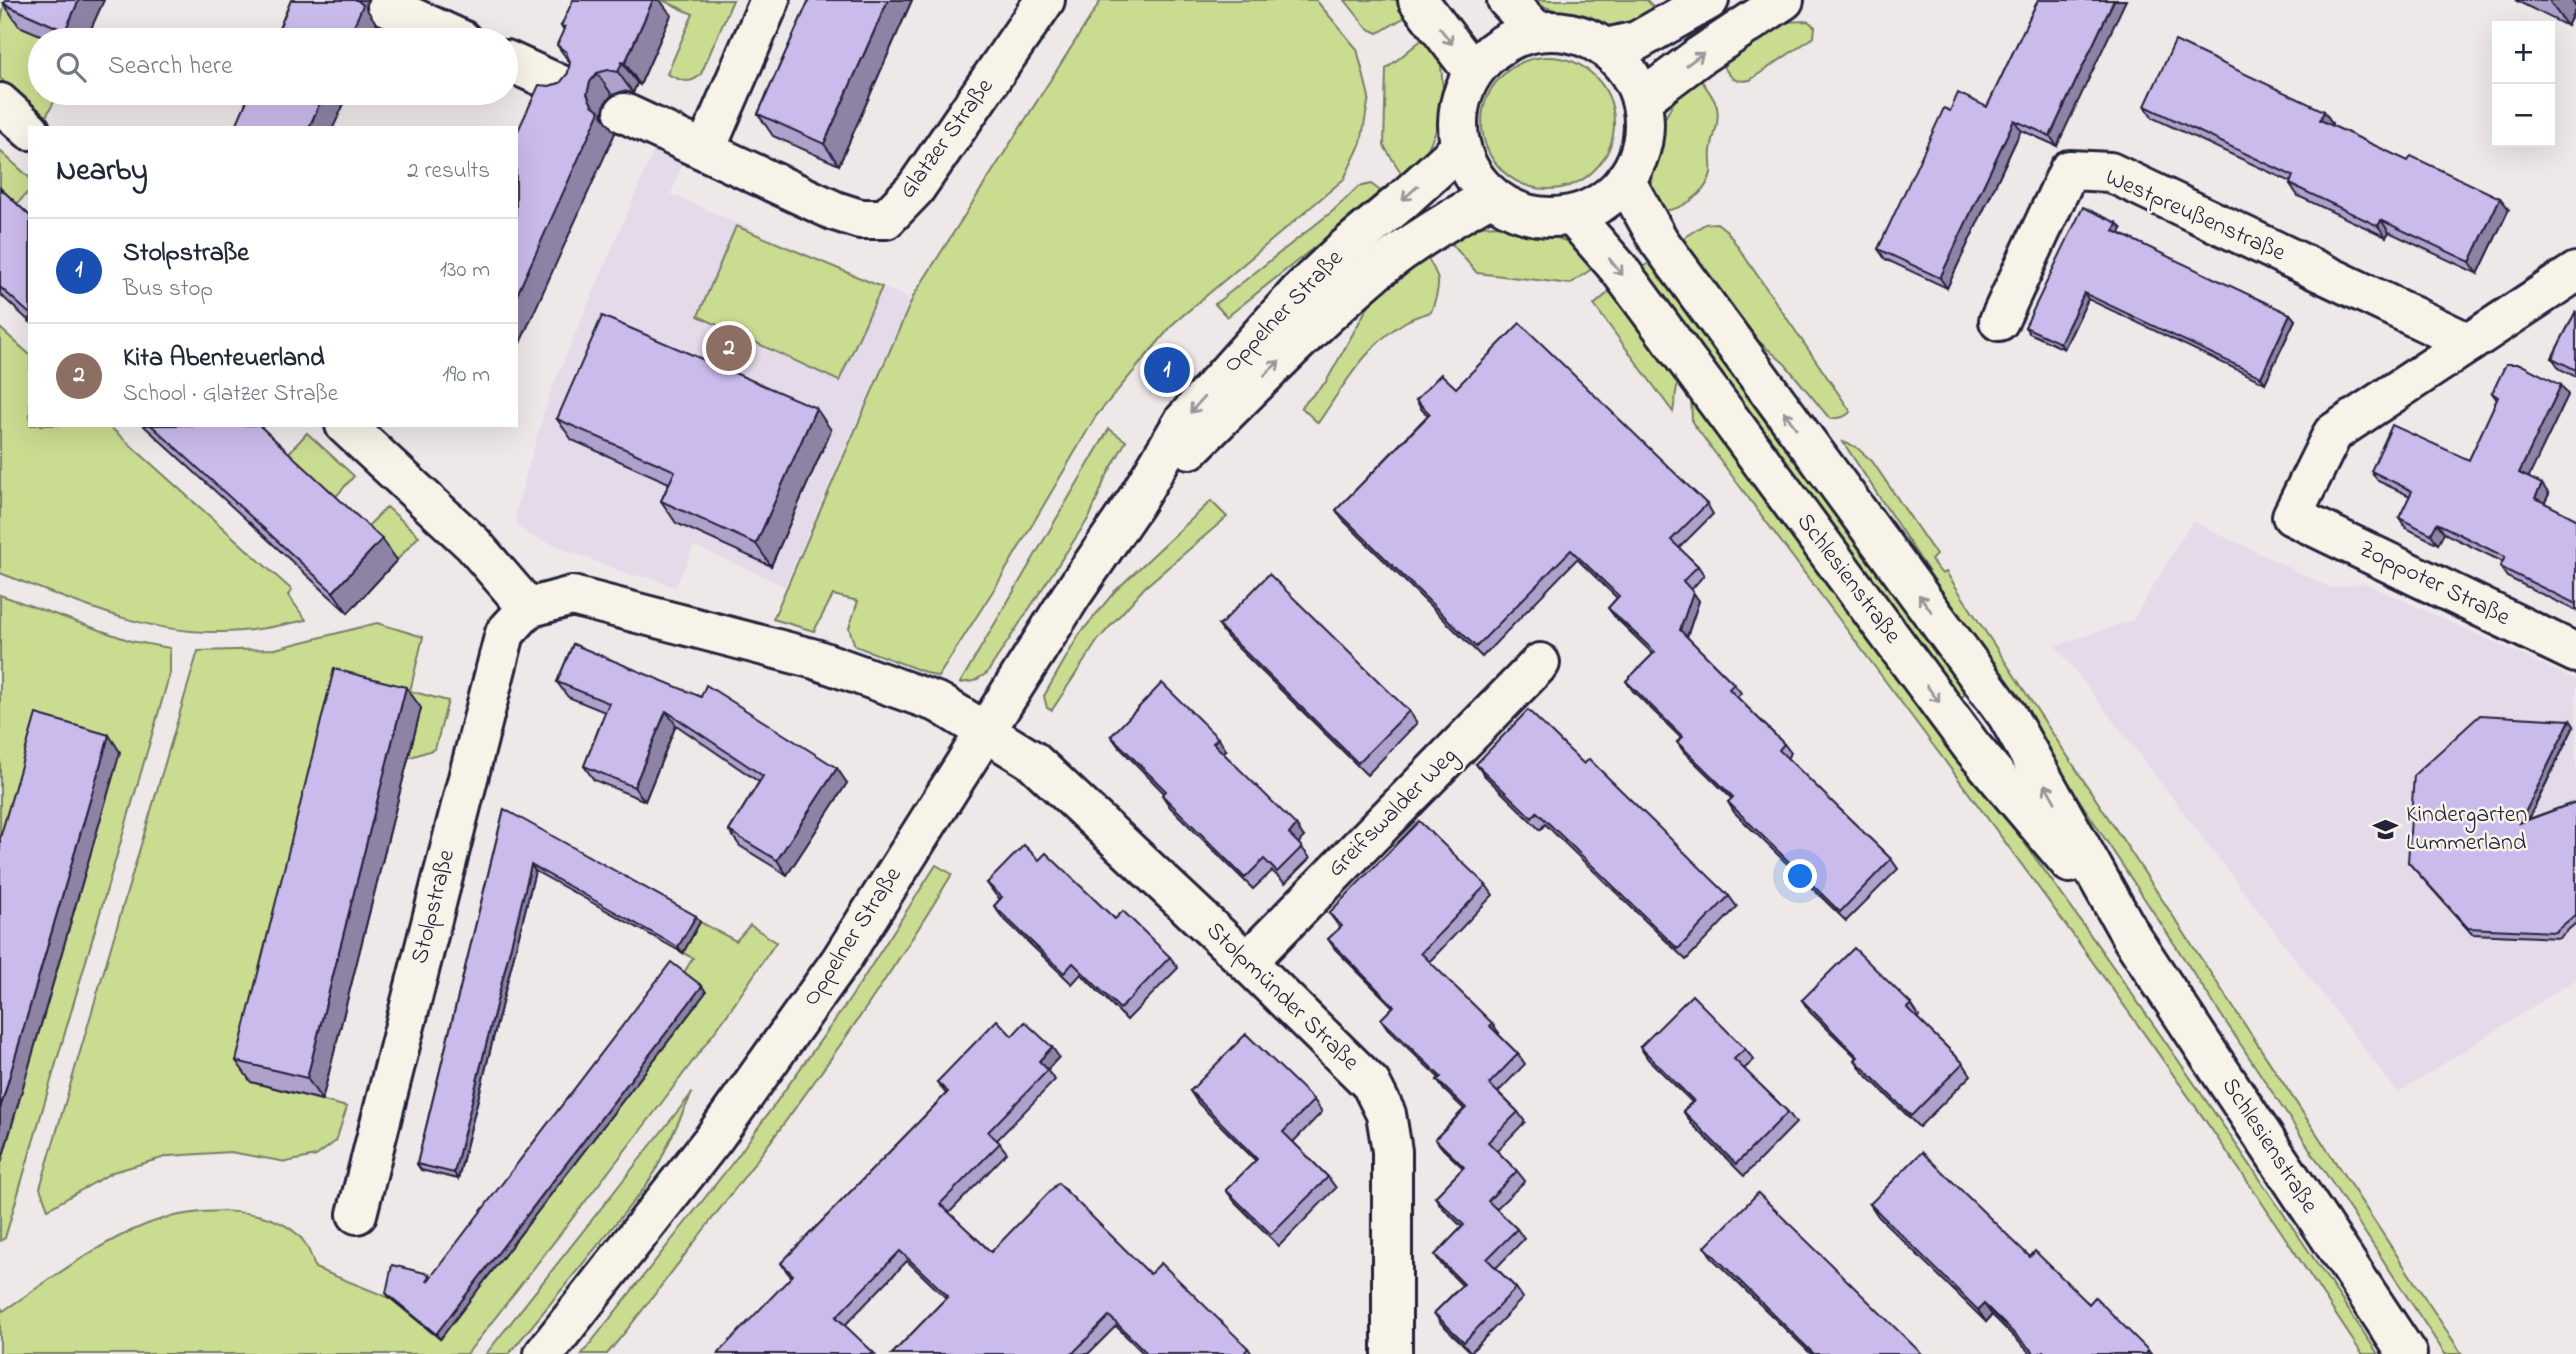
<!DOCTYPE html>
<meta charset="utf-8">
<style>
body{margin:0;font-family:"Indie Flower",sans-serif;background:#f6f6f7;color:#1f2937}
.controls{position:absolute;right:21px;top:21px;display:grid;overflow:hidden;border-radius:0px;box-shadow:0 7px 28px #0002}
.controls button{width:63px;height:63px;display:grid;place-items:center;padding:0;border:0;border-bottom:2px solid #e0e1e3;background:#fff;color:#1f2937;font:35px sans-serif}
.you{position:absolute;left:1801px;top:877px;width:24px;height:24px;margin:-18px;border:5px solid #fff;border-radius:50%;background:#1a73e8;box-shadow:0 0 0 10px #1a73e833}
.badge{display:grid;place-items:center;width:46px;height:46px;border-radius:50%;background:#7c3aed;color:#fff;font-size:23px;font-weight:700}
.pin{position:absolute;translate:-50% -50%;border:4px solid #fff;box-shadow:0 2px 7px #0006}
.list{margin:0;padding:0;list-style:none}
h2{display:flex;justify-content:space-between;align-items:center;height:91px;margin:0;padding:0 28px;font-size:30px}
h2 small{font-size:23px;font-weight:400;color:#747a83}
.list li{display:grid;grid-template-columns:46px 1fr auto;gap:21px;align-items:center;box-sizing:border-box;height:105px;padding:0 28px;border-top:2px solid #e0e1e3}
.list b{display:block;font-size:26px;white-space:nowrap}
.list p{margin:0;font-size:23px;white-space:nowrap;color:#747a83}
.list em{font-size:23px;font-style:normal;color:#747a83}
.icon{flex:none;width:38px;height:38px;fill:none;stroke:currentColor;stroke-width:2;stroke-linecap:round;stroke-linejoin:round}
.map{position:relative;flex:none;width:2576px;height:1354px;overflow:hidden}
.search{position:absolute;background:#fff;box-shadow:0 7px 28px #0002;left:28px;top:28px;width:490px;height:77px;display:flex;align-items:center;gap:18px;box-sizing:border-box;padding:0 24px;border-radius:38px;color:#747a83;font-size:26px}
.panel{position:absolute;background:#fff;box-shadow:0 7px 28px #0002;left:28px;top:126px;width:490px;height:301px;border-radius:0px}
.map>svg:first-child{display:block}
.built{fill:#e4daea}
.green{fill:#cadc90;stroke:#767f66;stroke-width:2}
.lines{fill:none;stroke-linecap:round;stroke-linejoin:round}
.minor-casing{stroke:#22223b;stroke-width:44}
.tertiary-casing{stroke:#22223b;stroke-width:44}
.minor{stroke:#f7f3e8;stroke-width:38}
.tertiary{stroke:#f7f3e8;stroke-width:38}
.wall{fill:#afa1cb;stroke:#22223b;stroke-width:2}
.shaded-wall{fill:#8e83a5;stroke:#22223b;stroke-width:2}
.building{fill:#cbbbec;stroke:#22223b;stroke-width:2}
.oneway{stroke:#97959a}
.labels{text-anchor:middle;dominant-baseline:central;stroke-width:5;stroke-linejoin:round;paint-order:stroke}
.street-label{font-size:24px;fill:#22223b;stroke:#f7f3e8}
.poi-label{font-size:24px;fill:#22223b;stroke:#f7f3e8;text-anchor:start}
</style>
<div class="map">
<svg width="2576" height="1354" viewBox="0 0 2576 1354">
<rect width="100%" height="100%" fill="#eee8e9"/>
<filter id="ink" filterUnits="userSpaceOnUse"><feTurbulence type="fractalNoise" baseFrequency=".0143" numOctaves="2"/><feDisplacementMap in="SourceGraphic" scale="14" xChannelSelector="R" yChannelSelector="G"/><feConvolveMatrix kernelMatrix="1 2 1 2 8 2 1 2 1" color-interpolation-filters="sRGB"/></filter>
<g filter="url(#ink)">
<g class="built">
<polygon points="654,150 683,162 671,194 910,299 785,586 694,546 675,588 655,579 628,574 529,535 519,527 516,520 516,510 549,396"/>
<polygon points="2192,521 2331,588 2365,583 2576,680 2576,979 2398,1093 2056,646 2133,620"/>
</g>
<g class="green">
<polygon points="5,0 30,0 52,40 40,40 40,93 59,93 44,120 0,78 0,27"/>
<path d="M662,0h71l-32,74c-11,12 -21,6 -34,0l26,-60z"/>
<polygon points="1098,0 1316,0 1357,49 1369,97 1361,143 1344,179 1174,323 1096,416 998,583 938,677 855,646 849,628 858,601 833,595 814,631 773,619 914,295 1100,2"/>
<polygon points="1345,0 1404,0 1412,13 1378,33 1367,28"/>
<polygon points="1527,0 1647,0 1660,15 1632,25 1608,26 1532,3"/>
<path d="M1808,21l7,6 -1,10 -64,43c-19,4 -21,-6 -31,-20l60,-38z"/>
<polygon points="1430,33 1440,52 1443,90 1438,126 1423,160 1405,179 1384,146 1386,69"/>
<circle cx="1548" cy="123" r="66"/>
<path d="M1697,74c6,10 17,22 20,33 3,16 -4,28 -6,44 -1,7 1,15 0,22 -5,22 -33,41 -55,37l-5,-21 10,-64 22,-39z"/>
<polygon points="0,151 30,178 30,190 13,208 0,196"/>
<polygon points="1371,184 1379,190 1384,198 1312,249 1227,317 1215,304 1334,210 1358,187"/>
<polygon points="1717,223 1727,231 1851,412 1843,417 1830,419 1785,364 1733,319 1677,242 1705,224"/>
<polygon points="1500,225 1525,234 1554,237 1584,247 1600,263 1570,284 1477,273 1446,237 1479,226"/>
<polygon points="736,226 882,287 839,381 698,316"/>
<path d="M1424,254c18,23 17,31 7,58 -9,3 -18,5 -26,10 -38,22 -63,66 -87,101l-17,-16 25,-25 49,-88z"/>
<polygon points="1656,258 1964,686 1966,694 1961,697 1639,270"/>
<polygon points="1617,285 1679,373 1673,412 1594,305"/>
<path d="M0,328l30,27v70h78l184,165 -4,5 18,25c-28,6 -56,12 -85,12 -77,2 -150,-32 -221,-59z"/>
<path d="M1691,395c108,142 215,284 319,428 127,174 248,352 368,531h-16c-43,-64 -84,-129 -128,-192 -173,-252 -360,-494 -542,-740z"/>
<polygon points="1109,429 1126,441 1105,479 1090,516 987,673 974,681 960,683"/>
<polygon points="307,433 354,476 332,501 285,457"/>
<polygon points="1843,442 1856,447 1872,461 1936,555 1931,560 1942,574 1946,572 2462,1354 2445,1354"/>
<polygon points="1211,501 1227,517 1145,587 1098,640 1052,710 1047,708 1044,696 1079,635 1115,591"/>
<polygon points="387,507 419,536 397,560 364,530"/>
<polygon points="0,595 131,641 170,648 170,673 5,1238 0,1241 0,1167 120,752 0,898"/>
<polygon points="377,623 423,637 410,691 448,701 435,749 408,758 252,1082 347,1107 336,1141 316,1156 286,1162 230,1152 169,1156 113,1172 48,1209 40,1188 198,651 275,649"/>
<path d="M936,865l16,9c-75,125 -161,243 -250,358 -31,41 -62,83 -95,122h-25l155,-197 113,-158z"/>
<path d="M700,922l36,19 14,-16 26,17 -51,76 -71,95 -187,241h-467v-48l3,5c46,-30 91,-66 142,-86 42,-18 124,-23 157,14 7,9 10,18 13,29l75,30 51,41 242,-365 10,-16 -10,-5z"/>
<polygon points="692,1093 655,1172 643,1190 509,1354 486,1354"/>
</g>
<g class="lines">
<defs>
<g id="minor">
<polyline points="387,6 462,40"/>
<polyline points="506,60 563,86"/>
<polyline points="0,103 30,130"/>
<polyline points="624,113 835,211 860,219 886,219 915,189 1045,0"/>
<polyline points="706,149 770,0"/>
<polyline points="2576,272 2333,433 2292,516 2576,653"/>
<polyline points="1999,321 2069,170 2110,172 2469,343"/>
<polyline points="345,425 473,544 528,608"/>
<polyline points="1247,962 1540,663"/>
<polyline points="357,1214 505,633 528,608 572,596 815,659 939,703 1033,761 1247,962 1371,1084 1386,1114 1392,1151 1392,1354"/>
</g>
<g id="tertiary">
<polyline points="1418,0 1473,72"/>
<polyline points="1507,0 1537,32"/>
<circle cx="1551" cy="124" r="93"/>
<polyline points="1606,48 1637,41 1709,0"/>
<polyline points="1641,100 1701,55 1784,0"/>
<polyline points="1625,180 1659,241 2007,715 2132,938 2407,1354"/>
<polyline points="1572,215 1619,269 1972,747 2070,863"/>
<path d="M1190,449c61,-60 120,-122 185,-177 36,-30 76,-53 116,-76"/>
<polyline points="544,1354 714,1138 841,960 1071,596 1136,501 1183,422 1300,291 1342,251 1403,200 1461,147"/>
</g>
</defs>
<use href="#minor" class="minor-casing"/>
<use href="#tertiary" class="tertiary-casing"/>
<use href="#minor" class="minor"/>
<use href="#tertiary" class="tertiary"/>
</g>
<g class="wall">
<polygon points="809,0 912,0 839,165 773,136 758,114"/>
<polygon points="2038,0 2057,146 2021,130 1947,288 1885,259 1878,249 1950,111 1987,107"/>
<polygon points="2515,0 2576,0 2576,9 2567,26"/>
<polygon points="4,4 86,40 52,40 19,26"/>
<polygon points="671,15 640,85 637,83 633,93 623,91 612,95 605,103 602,115 615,133 549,86 560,83 568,73 570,63 557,45 564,30 561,26"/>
<polygon points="2145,106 2324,111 2332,123 2331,125 2509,209 2478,274 2389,232 2386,237 2298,196 2290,184 2291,182 2153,118"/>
<polygon points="0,188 30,216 30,322 0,294"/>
<polygon points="2122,229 2119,233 2295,320 2265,383 2088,299 2064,349 2029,333 2025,327"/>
<polygon points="2576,311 2576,377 2560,369 2552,358"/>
<polygon points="2561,385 2568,395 2528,477 2549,494 2544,503 2576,519 2576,611 2507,577 2500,567 2503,562 2444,533 2438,544 2406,528 2399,518 2410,496 2378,481 2371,471 2469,460 2497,400 2492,393"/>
<polygon points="1456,388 1707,504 1713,514 1679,548 1698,566 1704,575 1691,590 1699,601 1687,637 1734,684 1741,693 1737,697 1784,744 1791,753 1787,758 1891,859 1898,869 1846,921 1734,812 1728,802 1732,799 1684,752 1677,742 1681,738 1633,691 1626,681 1653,654 1615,617 1608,608 1617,598 1577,559 1482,657 1342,519 1336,510 1428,415 1422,410 1416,400"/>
<polygon points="557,419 831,430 771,566 676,523 661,501 669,483 572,440"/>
<polygon points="143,425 259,425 397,560 348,613"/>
<polygon points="1219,626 1409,711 1417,723 1367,775 1227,637"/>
<polygon points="573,644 847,783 787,875 740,846 729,831 759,782 676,725 645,801 594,780 584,766 605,712 568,697 557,682"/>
<polygon points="421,708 322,1100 251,1082 236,1061"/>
<polygon points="2570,720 2574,726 2529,819 2576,802 2576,923 2559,938 2472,934 2408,862"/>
<polygon points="1111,736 1226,750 1223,753 1304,837 1298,843 1310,858 1285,883 1272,871 1253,889 1170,807 1162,795 1164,793 1119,747"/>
<polygon points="1476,764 1584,764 1729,896 1737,907 1686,960 1545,824 1540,830 1484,775"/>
<polygon points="504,809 700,922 683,953 535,871 458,1179 421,1170 417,1164"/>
<polygon points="1039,860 1115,919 1170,957 1178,968 1127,1020 1081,974 1072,984 1002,917 994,906 1000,899 995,894 987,883"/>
<polygon points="1486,885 1493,895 1429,962 1499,1033 1498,1034 1518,1054 1525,1064 1498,1092 1518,1112 1525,1122 1497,1151 1517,1171 1525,1181 1496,1209 1517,1229 1524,1239 1496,1268 1516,1288 1523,1298 1471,1352 1441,1323 1434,1313 1462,1285 1442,1265 1435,1255 1462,1227 1442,1207 1435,1197 1463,1168 1443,1149 1435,1139 1464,1109 1444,1090 1437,1080 1439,1078 1388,1029 1381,1019 1393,1007 1335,949 1328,939 1340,928 1329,913"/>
<polygon points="706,992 440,1339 390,1298 386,1293 429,1274 431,1277"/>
<polygon points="1802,1000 1911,1004 1919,1016 1917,1018 1963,1063 1971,1075 1919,1127 1863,1072 1855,1060 1857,1058 1810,1012"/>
<polygon points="1012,1036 1059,1057 1047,1070 1055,1080 997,1140 1007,1153 949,1213 991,1252 1150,1274 1248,1348 1252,1354 1144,1354 1116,1326 1088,1354 892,1354 946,1298 907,1261 845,1325 788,1273 781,1263 946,1094 937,1082"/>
<polygon points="1640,1047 1745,1049 1754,1060 1744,1069 1788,1112 1796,1123 1744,1176 1691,1123 1683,1111 1692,1102 1648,1059"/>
<polygon points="1190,1091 1314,1100 1322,1112 1293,1142 1328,1177 1336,1188 1279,1246 1235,1202 1226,1190 1256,1161 1198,1103"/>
<polygon points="1870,1204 2030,1257 2148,1350 2151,1354 2031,1354 1992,1315 1986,1322 1878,1216"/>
<polygon points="1705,1247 1922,1354 1811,1354 1713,1259"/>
</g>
<g class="shaded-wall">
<polygon points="79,0 104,0 86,40 72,40 65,31"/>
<polygon points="356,0 367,0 366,8 378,26 372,40 348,40"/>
<polygon points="653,0 660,0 671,15 640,85 625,63"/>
<polygon points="888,0 912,0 839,165 824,144"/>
<polygon points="2114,0 2126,0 2057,146 2050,136"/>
<polygon points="2552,0 2571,0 2576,7 2567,26 2550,2"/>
<polygon points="622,62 637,83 633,93 618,72"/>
<polygon points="597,73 612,95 605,103 602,115 615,133 516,352 516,297 592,105 587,94 590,82"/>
<polygon points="324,93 349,93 333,128 309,128"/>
<polygon points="2324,111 2332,123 2328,131 2320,120"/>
<polygon points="2014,120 2021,130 1947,288 1940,278"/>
<polygon points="2500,198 2509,209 2478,274 2470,262"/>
<polygon points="2381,220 2389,232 2386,237 2378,226"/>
<polygon points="2117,223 2122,229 2118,237 2114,231"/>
<polygon points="2084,293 2088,299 2064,349 2060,343"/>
<polygon points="2290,314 2295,320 2265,383 2261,377"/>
<polygon points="2561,385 2568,395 2526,483 2519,473"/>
<polygon points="816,408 831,430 771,566 756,544"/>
<polygon points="2542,484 2549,494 2542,508 2535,498"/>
<polygon points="2437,523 2444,533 2438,544 2431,534"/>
<polygon points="382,539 397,560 348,613 333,592"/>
<polygon points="1693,592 1699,601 1686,639 1680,630"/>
<polygon points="406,687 421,708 322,1100 307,1078"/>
<polygon points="666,711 676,725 645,801 634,787"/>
<polygon points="2570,720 2574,726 2524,828 2520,823"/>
<polygon points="109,735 120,752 0,1166 0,1109"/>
<polygon points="1218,738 1226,750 1221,755 1213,743"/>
<polygon points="837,768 847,783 787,875 777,860"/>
<polygon points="1296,825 1304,837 1297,845 1289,834"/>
<polygon points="531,865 535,871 458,1179 454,1173"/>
<polygon points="696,916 700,922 683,953 678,947"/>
<polygon points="702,986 706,992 440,1339 436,1334"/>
<polygon points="1492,1023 1499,1033 1497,1036 1490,1026"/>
<polygon points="1052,1047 1059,1057 1046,1071 1039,1061"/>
<polygon points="1984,1304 1992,1315 1986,1322 1978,1310"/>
</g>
<g class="building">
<polygon points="6,0 79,0 65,31 4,4"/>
<polygon points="291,0 357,0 363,5 348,40 274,40"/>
<polygon points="573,0 653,0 625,63 622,62 618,72 608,70 597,73 590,82 587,94 592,105 600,111 516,297 516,135 539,85 549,86 560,83 568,73 570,62 566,52 557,45 565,27 561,26"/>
<polygon points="809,0 888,0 824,144 758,114"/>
<polygon points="2038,0 2114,0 2050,136 2014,120 1940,278 1878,249 1944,108 1950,111 1958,93 1987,107"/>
<polygon points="2175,41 2324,111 2320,120 2408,161 2411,156 2500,198 2470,262 2381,220 2378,226 2290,184 2293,176 2145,106"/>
<polygon points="250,93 324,93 309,128 235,128"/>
<polygon points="0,188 30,216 30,314 0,287"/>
<polygon points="2083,207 2117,223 2114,231 2290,314 2261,377 2084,293 2060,343 2025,327"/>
<polygon points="2576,311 2576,370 2552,358"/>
<polygon points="602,316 816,408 756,544 661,501 675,471 557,419"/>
<polygon points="1520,323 1707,504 1671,540 1698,566 1683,581 1693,592 1680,630 1734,684 1729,689 1784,744 1779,750 1891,859 1840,912 1728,802 1733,797 1677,742 1683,737 1626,681 1655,652 1608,608 1619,596 1571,550 1476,647 1336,510 1430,414 1416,400 1441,374 1456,388"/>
<polygon points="2506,364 2520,364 2561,385 2519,473 2542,484 2535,498 2576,519 2576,604 2500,567 2505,557 2437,523 2431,534 2399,518 2412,491 2371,471 2392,425 2469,460 2498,397 2492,393"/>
<polygon points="151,425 259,425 382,539 333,592"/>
<polygon points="1269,574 1409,711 1358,763 1219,626"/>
<polygon points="573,644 701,697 706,685 837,768 777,860 729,831 763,776 666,711 634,787 584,766 609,703 557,682"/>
<polygon points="334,669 406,687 307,1078 236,1061"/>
<polygon points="1162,683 1218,738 1213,743 1296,825 1289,834 1302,847 1277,872 1264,859 1245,878 1162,795 1166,791 1111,736"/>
<polygon points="1528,710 1584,764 1589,759 1729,896 1678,949 1537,812 1532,818 1476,764"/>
<polygon points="36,714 109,735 0,1109 0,838"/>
<polygon points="2480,715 2570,720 2520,823 2576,802 2576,914 2555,932 2468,928 2408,862 2414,775"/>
<polygon points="504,809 696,916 678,947 531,865 454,1173 417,1164"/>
<polygon points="1419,821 1486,885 1421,953 1492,1023 1490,1026 1518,1054 1489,1084 1518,1112 1488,1142 1517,1171 1488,1201 1517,1229 1487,1259 1516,1288 1464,1342 1434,1313 1464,1284 1435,1255 1464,1225 1435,1197 1464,1167 1435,1139 1466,1108 1437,1080 1441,1077 1381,1019 1394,1006 1328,939 1342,926 1329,913"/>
<polygon points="1024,845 1039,860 1046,853 1115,919 1123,911 1170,957 1120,1009 1073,963 1064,973 994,906 1002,897 987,883"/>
<polygon points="1854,948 1911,1004 1907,1008 1963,1063 1911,1116 1855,1060 1858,1057 1802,1000"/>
<polygon points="671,962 702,986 436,1334 386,1293 392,1265 429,1274 427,1282"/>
<polygon points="1692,995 1745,1049 1734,1059 1788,1112 1736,1164 1683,1111 1694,1101 1640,1047"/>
<polygon points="997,1020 1012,1036 1025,1022 1052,1047 1039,1061 1048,1070 988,1132 1000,1143 940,1204 991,1252 1058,1183 1150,1274 1161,1263 1248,1348 1245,1352 1247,1354 1148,1354 1109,1316 1072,1354 892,1354 948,1296 900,1251 836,1317 875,1354 717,1354 793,1275 781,1263 948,1092 937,1082"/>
<polygon points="1246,1034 1314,1100 1283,1132 1328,1177 1271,1234 1226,1190 1257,1159 1190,1091"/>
<polygon points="1922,1152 2030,1257 2035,1251 2089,1304 2095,1297 2148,1350 2145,1354 2046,1354 2043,1351 2039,1354 2035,1354 1984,1304 1978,1310 1870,1204"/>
<polygon points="1758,1193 1922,1354 1814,1354 1705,1247"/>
</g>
<defs><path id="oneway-shaft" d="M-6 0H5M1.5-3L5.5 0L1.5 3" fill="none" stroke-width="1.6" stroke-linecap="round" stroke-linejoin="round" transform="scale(1.75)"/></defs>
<g class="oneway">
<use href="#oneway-shaft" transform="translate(1446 36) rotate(52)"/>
<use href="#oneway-shaft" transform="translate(1695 59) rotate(-36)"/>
<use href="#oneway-shaft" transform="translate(1410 193) rotate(138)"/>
<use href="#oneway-shaft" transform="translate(1616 267) rotate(51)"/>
<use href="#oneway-shaft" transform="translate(1272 368) rotate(-44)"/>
<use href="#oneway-shaft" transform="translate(1197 405) rotate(131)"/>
<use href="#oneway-shaft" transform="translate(1790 420) rotate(-126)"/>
<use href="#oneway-shaft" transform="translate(1925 603) rotate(-126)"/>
<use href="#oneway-shaft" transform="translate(1933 694) rotate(53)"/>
<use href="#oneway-shaft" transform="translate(2050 793) rotate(-119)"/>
</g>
</g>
<defs>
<symbol id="school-bare" viewBox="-9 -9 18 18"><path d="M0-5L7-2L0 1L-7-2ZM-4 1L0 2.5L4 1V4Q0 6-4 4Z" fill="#22223b" stroke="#f7f3e8" stroke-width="2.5" paint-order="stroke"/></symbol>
</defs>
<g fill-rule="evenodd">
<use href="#school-bare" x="2368" y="812" width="35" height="35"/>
</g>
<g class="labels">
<g class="street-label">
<text transform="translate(947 139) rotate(-54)">Glatzer Straße</text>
<text transform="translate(2195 216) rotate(24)">Westpreußenstraße</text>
<text transform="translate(1284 312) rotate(-46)">Oppelner Straße</text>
<text transform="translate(1848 579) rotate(53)">Schlesienstraße</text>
<text transform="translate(2434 584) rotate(26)">Zoppoter Straße</text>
<text transform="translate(1393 813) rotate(-45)">Greifswalder Weg</text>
<text transform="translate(434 907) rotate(-76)">Stolpstraße</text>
<text transform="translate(853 937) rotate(-57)">Oppelner Straße</text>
<text transform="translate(1282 997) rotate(44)">Stolpmünder Straße</text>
<text transform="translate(2269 1146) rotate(57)">Schlesienstraße</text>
</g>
<g class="poi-label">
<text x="2406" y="815">Kindergarten<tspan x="2406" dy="28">Lummerland</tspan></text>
</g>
</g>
</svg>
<div class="controls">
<button>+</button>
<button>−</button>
</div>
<div class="you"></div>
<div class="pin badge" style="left:1167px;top:370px;background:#1a4fb4">1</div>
<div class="pin badge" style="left:729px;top:348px;background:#8d6e63">2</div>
<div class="search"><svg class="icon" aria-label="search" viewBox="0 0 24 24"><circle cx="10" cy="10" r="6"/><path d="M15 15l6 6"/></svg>Search here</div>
<section class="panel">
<h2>Nearby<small>2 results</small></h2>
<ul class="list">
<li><span class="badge" style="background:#1a4fb4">1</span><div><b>Stolpstraße</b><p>Bus stop</p></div><em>130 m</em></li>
<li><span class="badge" style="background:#8d6e63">2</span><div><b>Kita Abenteuerland</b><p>School · Glatzer Straße</p></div><em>190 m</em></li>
</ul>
</section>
</div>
